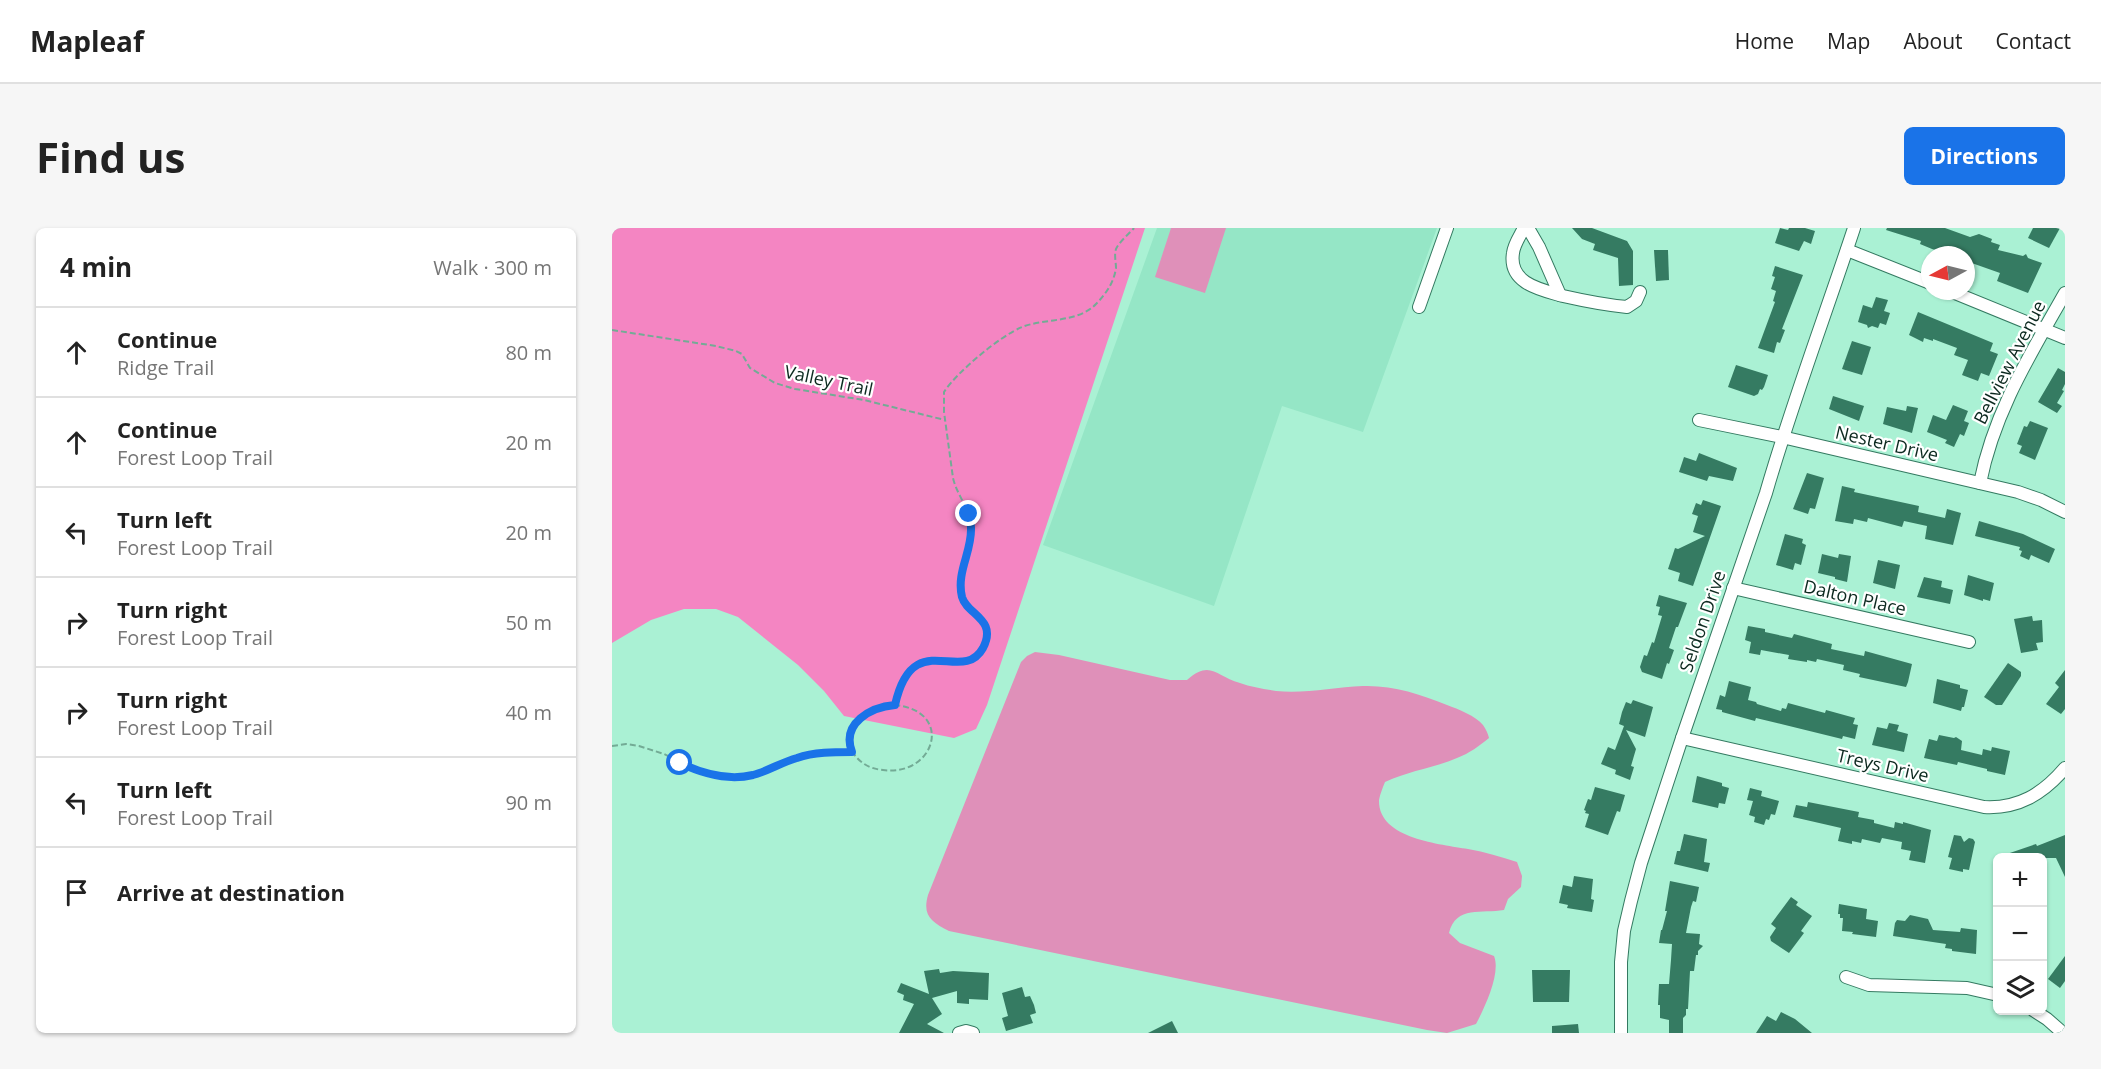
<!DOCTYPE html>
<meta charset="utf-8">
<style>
body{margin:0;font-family:"Open Sans",sans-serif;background:#f6f6f6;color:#222}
.controls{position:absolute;right:18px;bottom:18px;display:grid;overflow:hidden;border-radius:9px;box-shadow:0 2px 4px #0004}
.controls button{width:54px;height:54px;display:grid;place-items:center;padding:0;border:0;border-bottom:2px solid #e0e0e0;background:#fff;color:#222;font:30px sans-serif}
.compass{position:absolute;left:1309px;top:18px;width:54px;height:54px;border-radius:50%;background:#fff;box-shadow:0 2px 4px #0004;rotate:263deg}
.stop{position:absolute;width:18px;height:18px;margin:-14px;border:4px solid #1a73e8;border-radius:50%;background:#fff}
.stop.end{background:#1a73e8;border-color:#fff;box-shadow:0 2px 6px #0008}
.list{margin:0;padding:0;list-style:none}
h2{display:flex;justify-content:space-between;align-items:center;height:78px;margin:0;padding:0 24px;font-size:26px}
h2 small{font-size:20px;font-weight:400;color:#767676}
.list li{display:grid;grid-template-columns:39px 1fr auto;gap:18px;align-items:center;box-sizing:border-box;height:90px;padding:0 24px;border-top:2px solid #e0e0e0}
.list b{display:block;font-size:22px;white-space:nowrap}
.list p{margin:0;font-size:20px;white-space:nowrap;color:#767676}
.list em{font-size:20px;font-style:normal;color:#767676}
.icon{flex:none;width:33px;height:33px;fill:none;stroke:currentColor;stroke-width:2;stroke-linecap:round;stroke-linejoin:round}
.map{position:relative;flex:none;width:1453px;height:805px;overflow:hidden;border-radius:9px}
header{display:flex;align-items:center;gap:36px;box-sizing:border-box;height:84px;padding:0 30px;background:#fff;border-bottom:2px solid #e0e0e0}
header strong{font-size:28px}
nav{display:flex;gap:33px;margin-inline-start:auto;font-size:21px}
.intro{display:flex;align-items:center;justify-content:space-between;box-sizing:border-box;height:144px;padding:0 36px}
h1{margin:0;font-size:42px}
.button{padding:15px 27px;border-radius:9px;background:#1a73e8;color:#fff;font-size:21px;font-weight:700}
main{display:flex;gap:36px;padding:0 36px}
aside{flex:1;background:#fff;border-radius:9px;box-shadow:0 2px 4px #0004}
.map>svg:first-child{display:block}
.built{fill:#95e6c6}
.green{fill:#df90b9}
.forest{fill:#f485c2}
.building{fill:#357b62}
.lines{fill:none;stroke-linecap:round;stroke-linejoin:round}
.minor-casing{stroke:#347a61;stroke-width:14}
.path{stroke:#73ab95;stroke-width:2;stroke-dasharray:6 3;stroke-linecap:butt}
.minor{stroke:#fff;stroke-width:12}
.route{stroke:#1a73e8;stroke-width:8}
.labels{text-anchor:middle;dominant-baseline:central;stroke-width:4.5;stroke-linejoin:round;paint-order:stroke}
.street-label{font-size:18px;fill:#0c291f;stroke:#fff}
</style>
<header>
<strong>Mapleaf</strong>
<nav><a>Home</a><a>Map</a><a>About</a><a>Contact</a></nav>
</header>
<div class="intro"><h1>Find us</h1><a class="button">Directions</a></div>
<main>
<aside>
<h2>4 min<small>Walk · 300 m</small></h2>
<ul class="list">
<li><svg class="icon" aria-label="ahead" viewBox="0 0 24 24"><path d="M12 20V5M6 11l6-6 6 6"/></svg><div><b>Continue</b><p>Ridge Trail</p></div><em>80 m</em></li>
<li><svg class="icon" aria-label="ahead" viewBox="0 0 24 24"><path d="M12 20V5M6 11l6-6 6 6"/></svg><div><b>Continue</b><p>Forest Loop Trail</p></div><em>20 m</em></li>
<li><svg class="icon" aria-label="left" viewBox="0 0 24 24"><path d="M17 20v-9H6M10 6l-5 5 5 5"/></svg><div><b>Turn left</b><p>Forest Loop Trail</p></div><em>20 m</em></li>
<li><svg class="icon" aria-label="right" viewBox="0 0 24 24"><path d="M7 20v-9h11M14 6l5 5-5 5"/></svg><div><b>Turn right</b><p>Forest Loop Trail</p></div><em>50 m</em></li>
<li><svg class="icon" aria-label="right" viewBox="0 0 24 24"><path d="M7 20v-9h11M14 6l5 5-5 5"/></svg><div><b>Turn right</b><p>Forest Loop Trail</p></div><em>40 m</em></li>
<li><svg class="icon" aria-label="left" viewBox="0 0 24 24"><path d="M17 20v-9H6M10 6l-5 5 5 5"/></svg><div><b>Turn left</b><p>Forest Loop Trail</p></div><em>90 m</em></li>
<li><svg class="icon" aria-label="arrive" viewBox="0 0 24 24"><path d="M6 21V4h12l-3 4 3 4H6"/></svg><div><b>Arrive at destination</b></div></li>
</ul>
</aside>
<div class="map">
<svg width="1453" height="805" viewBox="0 0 1453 805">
<rect width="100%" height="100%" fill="#aaf1d4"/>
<polygon class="built" points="545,0 825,0 751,204 670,178 602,378 431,317"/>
<g class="green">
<polygon points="559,0 614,0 593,65 543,49"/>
<path d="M423,424l24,3 111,25h17c24,-21 29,-3 53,3 11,4 24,6 36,8 29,3 58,-4 87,-5 29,-1 57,8 84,19 11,4 29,11 36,20 3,4 5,9 6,13 -10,8 -19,15 -32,20 -23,10 -49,13 -72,24 -2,5 -5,12 -6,18 -1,39 62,44 89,49 17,3 33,8 49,13l5,14 -1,11 -13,12 -4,11c-22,4 -48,-5 -55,23l11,10 34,13c7,17 -9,51 -18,68l-29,9 -20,-3 -478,-99c-17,-9 -27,-15 -21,-36l93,-233 6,-6z"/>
</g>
<polygon class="forest" points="0,0 533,0 375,477 364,501 342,510 232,488 212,463 186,437 126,389 104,381 72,381 39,392 0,415"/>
<g class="building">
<polygon points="960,0 980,0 1015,13 1021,23 1021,57 1007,58 1006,30 981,22 983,16 970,11"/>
<polygon points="1168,0 1176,2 1177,0 1193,0 1203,3 1199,16 1192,13 1187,23 1163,15"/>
<polygon points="1275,0 1333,0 1358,9 1367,6 1380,11 1379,14 1388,17 1386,22 1411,28 1414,26 1416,30 1430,35 1416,65 1385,53 1388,45 1354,33 1354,27 1339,27 1320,21 1308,16 1309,13 1274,2"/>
<polygon points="1421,0 1448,0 1437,20 1416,10"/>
<polygon points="1042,22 1056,22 1057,52 1044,53"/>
<polygon points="1163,38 1191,47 1170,101 1173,102 1168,115 1165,114 1162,125 1146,120 1163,74 1161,73 1164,63 1159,61 1163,49 1160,48"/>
<polygon points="1264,69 1276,72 1272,83 1278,85 1274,97 1268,95 1266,100 1260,98 1256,100 1255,97 1246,94 1251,77 1260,80"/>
<polygon points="1306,84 1381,115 1378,123 1386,126 1377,148 1369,145 1366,153 1350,147 1356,132 1342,127 1345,120 1321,111 1321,113 1312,110 1311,114 1297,107"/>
<polygon points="1240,113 1259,119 1250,147 1230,141"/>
<polygon points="1124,137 1156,147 1152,159 1150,162 1148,161 1146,166 1142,168 1116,159"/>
<polygon points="1446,140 1453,144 1453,156 1450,162 1452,163 1445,175 1450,178 1445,185 1426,174"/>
<polygon points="1221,168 1252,178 1247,193 1217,181"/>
<polygon points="1341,177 1356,183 1352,193 1357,195 1352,208 1348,206 1342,219 1333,215 1335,212 1315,204 1321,187 1334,192"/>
<polygon points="1295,178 1306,180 1300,205 1271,196 1275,179 1294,183"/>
<polygon points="1418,193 1436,200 1423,232 1407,225 1410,218 1405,216 1412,198 1415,199"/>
<polygon points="1087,225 1125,240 1121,253 1097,248 1095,253 1067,244 1072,229 1084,233"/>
<polygon points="1195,245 1212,250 1203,281 1198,280 1196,286 1181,281"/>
<polygon points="1230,258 1243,261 1242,264 1307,278 1306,284 1333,290 1335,281 1349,285 1341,317 1313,311 1315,298 1292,293 1290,299 1256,290 1255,294 1242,291 1241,296 1223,293"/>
<polygon points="1091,272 1109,278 1081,358 1066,353 1068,345 1056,341 1063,320 1066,321 1093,308 1081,304 1086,288 1080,286 1084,275 1089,277"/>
<polygon points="1367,293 1411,306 1443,321 1437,335 1419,327 1417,332 1408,328 1410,323 1407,322 1408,319 1363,308"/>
<polygon points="1173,306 1191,311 1190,315 1194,317 1189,337 1183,335 1181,342 1164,337"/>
<polygon points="1210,326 1226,330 1227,326 1239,328 1235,354 1223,351 1223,349 1206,345"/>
<polygon points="1266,332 1288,337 1283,361 1261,355"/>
<polygon points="1356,347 1382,355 1378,373 1371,371 1371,373 1352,367"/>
<polygon points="1312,349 1330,353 1329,359 1341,362 1338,376 1305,369"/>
<polygon points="1047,367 1075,375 1066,399 1064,399 1057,420 1062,422 1057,436 1055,435 1050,451 1030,444 1028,439 1032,427 1035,428 1040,414 1042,415 1050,388 1046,387 1048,379 1044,378"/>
<polygon points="1420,388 1421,393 1430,392 1431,414 1424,415 1426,422 1409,425 1402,391"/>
<polygon points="1136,398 1153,401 1153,404 1180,410 1182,406 1220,416 1219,421 1238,425 1252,428 1253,423 1300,436 1296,454 1294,459 1247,449 1248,446 1231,442 1232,437 1205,431 1204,434 1195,432 1195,434 1176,431 1177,427 1149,422 1148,427 1137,425 1139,414 1133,412"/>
<polygon points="1396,435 1409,444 1409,448 1390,477 1384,477 1372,469"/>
<polygon points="1453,442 1453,481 1449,486 1434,476 1447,459 1443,455"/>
<polygon points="1325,451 1348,457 1348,460 1356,462 1352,479 1350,479 1349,483 1321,475"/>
<polygon points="1117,453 1139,459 1136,472 1144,474 1145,476 1169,483 1170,480 1174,481 1176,475 1213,485 1214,482 1243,490 1241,496 1246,497 1243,511 1231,508 1230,511 1144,490 1143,493 1110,484 1110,482 1104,481 1108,467 1113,469"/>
<polygon points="1021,472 1041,479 1033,509 1014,502 1024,521 1019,538 1022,539 1018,552 1003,546 1004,542 989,536 996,519 1003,522 1012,498 1007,496 1010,484 1014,474 1019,476"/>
<polygon points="1277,495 1287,497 1285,503 1296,506 1292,524 1260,517 1265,499 1275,501"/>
<polygon points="1327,507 1342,510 1344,509 1350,513 1349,522 1370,527 1371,521 1379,523 1380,519 1398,523 1393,547 1375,543 1375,541 1346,534 1345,537 1312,530 1317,511 1325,513"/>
<polygon points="1085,548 1110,555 1110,558 1117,560 1113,576 1107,575 1106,580 1080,574"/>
<polygon points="983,559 1013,567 1008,584 1005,583 996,607 973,599 977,586 973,585 974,583 972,582 976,571 979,572"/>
<polygon points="1138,560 1150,563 1149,568 1167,573 1163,587 1159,586 1157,592 1154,591 1152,597 1142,594 1143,589 1137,587 1141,573 1135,572"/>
<polygon points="1196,574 1247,584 1246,589 1262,592 1262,595 1282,600 1283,594 1291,596 1291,594 1319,602 1313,635 1297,632 1299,623 1289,621 1290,614 1270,610 1268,615 1250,611 1249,615 1240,613 1240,616 1226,613 1229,600 1181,589 1184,577 1195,579"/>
<polygon points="1072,606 1095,611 1092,634 1098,635 1096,644 1062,636 1065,623 1068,623"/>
<polygon points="1342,607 1349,608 1352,614 1357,610 1361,611 1363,614 1357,642 1351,641 1351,644 1337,641 1340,630 1336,629"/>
<polygon points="1453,607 1453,649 1444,630 1389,630 1389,628 1424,616 1425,618"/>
<polygon points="962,648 981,651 979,671 982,672 980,684 955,680 956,677 947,675 951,657 960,659"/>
<polygon points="1058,653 1087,659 1084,674 1081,673 1079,679 1074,705 1088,706 1087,716 1091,718 1086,723 1086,727 1084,727 1082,743 1078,743 1076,781 1074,781 1074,787 1071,790 1071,805 1057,805 1057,792 1048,790 1048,777 1046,777 1047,756 1057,756 1059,732 1060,716 1047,715 1049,702 1050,702 1055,683 1053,683"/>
<polygon points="1179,669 1186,674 1184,677 1200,688 1189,703 1192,705 1177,725 1159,713 1158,709 1164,700 1159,696"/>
<polygon points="1227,676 1255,681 1254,691 1266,693 1264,709 1240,706 1241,704 1230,703 1231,690 1228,690 1228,686 1226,686"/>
<polygon points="1298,687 1316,691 1321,702 1348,704 1349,700 1365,702 1364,726 1340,723 1340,721 1333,720 1334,716 1281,708 1283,695 1285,692 1293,693"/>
<polygon points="1453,728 1453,753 1448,760 1436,751"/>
<polygon points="327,741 328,745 341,743 377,745 376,772 357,771 357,776 345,775 345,763 320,770 330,786 315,796 332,805 287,805 302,776 291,772 292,767 285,764 289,755 317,766 312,743"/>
<polygon points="920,742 958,742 957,774 921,774"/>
<polygon points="410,759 413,769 418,768 422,777 424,785 418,787 421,795 394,803 390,790 396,788 390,765"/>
<polygon points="1169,784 1183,791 1200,805 1144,805 1155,788 1164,793"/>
<polygon points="560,793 566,805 536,805"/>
<polygon points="966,796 967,805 940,805 940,798"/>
</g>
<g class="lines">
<defs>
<g id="minor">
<path d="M912,0c-4,8 -10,16 -11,25 -5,31 29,37 50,43 22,5 42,9 64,11l9,-6 4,-9"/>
<polyline points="916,0 927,19 948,67"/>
<polyline points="1235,22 1318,55"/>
<polyline points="1338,63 1453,110"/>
<polyline points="807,79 835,0"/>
<polyline points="1087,192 1170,209 1406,264 1429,272 1453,284"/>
<path d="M1368,255c14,-71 50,-128 85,-190"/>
<polyline points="1121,360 1357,414"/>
<path d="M1070,510l302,69c34,2 59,-13 81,-39"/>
<polyline points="1234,749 1257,757 1355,760 1386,767"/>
<polyline points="1421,782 1435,791 1451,805"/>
<polyline points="347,805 354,803 361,805"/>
<path d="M1009,805v-71l3,-31 7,-30 10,-38 41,-125 84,-245c26,-90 59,-177 88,-265"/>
</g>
</defs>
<use href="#minor" class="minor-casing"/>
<g class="path">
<polyline points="0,102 104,118 124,123 130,126 138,140 163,155 183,161 252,172 333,192"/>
<path d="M0,518l14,-2 13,2 25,8 35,18 35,5 18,-2 44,-17 17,-4 39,-3c-10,-28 18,-44 43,-46 18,-81 66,-19 88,-57 16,-28 -15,-32 -20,-50 -8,-24 8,-45 8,-68 1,-19 -14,-34 -18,-52l-9,-66v-20c13,-20 56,-56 78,-65 23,-9 56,-4 74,-23 10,-10 18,-22 20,-36 0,-6 -2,-13 0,-19 3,-7 13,-15 18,-21"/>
<path d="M240,523c7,12 18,18 31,19 52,7 72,-59 12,-65"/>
</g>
<use href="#minor" class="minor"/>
</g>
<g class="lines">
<path class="route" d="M68,535c23,11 48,18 73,12 15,-4 29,-13 44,-17 17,-6 37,-6 55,-6 -11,-29 19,-45 43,-47 18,-80 67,-19 88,-57 15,-29 -16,-33 -21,-51 -6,-25 10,-45 9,-69 0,-4 -1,-9 -2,-14"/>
</g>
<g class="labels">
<g class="street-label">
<text transform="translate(1397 134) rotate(-63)">Bellview Avenue</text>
<text transform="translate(217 152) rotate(12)">Valley Trail</text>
<text transform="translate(1275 215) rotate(13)">Nester Drive</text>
<text transform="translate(1243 369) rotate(13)">Dalton Place</text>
<text transform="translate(1090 393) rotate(-71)">Seldon Drive</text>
<text transform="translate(1271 537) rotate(13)">Treys Drive</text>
</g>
</g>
</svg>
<div class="controls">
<button>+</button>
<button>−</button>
<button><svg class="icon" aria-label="layers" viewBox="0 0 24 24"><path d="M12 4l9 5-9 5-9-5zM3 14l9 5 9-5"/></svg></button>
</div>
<svg class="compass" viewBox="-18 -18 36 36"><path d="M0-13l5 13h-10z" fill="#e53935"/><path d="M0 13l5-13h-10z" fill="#767676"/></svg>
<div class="stop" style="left:68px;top:535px"></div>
<div class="stop end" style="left:357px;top:286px"></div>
</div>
</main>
